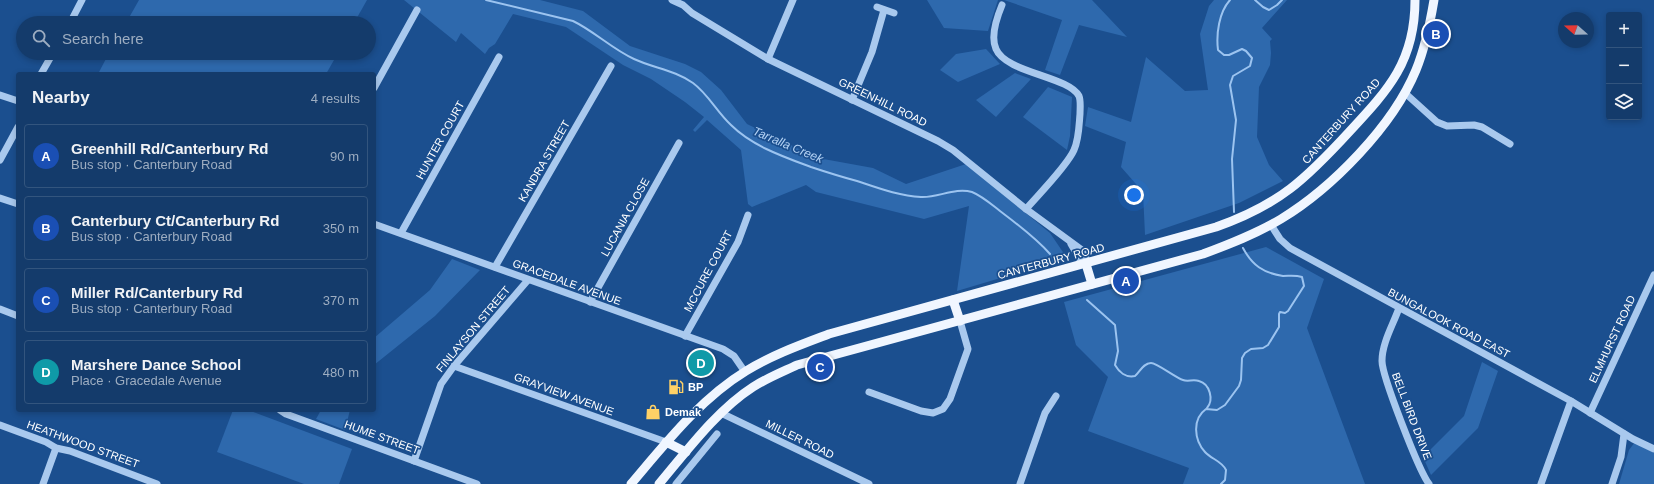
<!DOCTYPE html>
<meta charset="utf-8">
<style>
body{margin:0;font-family:Arial,sans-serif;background:#214673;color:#f1f3f6}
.controls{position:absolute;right:12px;top:12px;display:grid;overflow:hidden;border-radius:4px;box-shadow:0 2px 6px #0003}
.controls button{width:36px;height:36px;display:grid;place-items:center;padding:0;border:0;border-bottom:1px solid #33557e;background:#143b6b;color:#f1f3f6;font:20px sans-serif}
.compass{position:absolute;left:1558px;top:12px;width:36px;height:36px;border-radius:50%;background:#143b6b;box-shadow:0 2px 6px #0003;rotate:290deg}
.you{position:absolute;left:1134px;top:195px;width:14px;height:14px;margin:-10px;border:3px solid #fff;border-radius:50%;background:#1a73e8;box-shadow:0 0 0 6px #1a73e833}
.badge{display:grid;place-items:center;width:26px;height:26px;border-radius:50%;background:#8bbbb9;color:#fff;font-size:13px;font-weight:700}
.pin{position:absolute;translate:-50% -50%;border:2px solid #fff;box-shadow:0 1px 4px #0006}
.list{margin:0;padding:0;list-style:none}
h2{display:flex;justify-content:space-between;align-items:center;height:52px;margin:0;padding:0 16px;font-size:17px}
h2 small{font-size:13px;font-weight:400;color:#9dadc1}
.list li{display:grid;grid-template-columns:26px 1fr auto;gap:12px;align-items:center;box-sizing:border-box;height:64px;margin:0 8px 8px;padding:0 8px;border:1px solid #33557e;border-radius:4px}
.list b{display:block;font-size:15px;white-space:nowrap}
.list p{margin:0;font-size:13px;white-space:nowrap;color:#9dadc1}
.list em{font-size:13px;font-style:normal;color:#9dadc1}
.icon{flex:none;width:22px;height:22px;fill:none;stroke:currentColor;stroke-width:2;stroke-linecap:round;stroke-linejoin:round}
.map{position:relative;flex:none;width:1654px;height:484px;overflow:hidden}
.search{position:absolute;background:#143b6b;box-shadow:0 2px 6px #0003;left:16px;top:16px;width:360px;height:44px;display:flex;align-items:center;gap:10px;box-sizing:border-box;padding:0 14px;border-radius:22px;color:#9dadc1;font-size:15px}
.panel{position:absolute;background:#143b6b;box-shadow:0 2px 6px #0003;left:16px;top:72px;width:360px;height:340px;border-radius:4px}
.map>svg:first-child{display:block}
.green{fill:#2e69ad}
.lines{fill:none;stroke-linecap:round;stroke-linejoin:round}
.stream{stroke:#9cc4f0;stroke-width:2}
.minor{stroke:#a9c9ee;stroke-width:7}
.major{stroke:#f0f6ff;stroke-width:9}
.labels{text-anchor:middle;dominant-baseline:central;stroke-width:3.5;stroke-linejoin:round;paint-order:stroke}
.street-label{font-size:11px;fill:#fff;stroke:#1b4f8f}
.poi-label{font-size:11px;font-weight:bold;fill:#fff;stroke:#1b4f8f;text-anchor:start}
.water-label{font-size:12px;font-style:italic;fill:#b5d3f5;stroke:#1b4f8f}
</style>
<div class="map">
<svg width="1654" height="484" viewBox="0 0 1654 484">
<rect width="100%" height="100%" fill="#1b4f8f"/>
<g class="green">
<polygon points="139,0 367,0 354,23 126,23"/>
<polygon points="404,0 540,0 583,11 630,46 685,64 701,72 721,90 747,124 818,158 873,168 906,184 966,164 1050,233 1067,258 957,291 969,206 924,219 816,192 806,185 752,207 748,204 741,150 707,120 695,132 693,130 704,117 685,102 651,79 623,65 566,27 513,14 495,44 489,48 485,54 461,33 456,42"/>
<polygon points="927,0 998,0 988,31 944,28"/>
<polygon points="1004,0 1092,0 1127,37 1079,25 1060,75 1045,70 1062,20"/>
<polygon points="1214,0 1287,0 1262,28 1272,39 1270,41 1271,53 1270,65 1259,87 1257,137 1269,165 1283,181 1239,203 1145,235 1143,192 1121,167 1126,142 1085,126 1088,107 1131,122 1146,57 1185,91 1208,90 1200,34 1209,6"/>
<polygon points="986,49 1000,64 958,82 940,70 956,54"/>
<polygon points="109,53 338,53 326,74 98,74"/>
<polygon points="1015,73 1031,79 996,117 976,100"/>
<polygon points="1048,87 1072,97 1070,136 1067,150 1023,117"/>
<polygon points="1266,247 1324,279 1307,328 1365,484 1183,484 1189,468 1088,431 1108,377 1076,345 1064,302"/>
<polygon points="452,259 480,270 435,316 374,365 374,338 430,290"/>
<polygon points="1482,362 1498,371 1478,428 1431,475 1423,457 1464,416"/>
<polygon points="233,410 248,410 352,449 339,484 304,484 217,452"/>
<polygon points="321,410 350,410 345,430 316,419"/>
<polygon points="1635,442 1654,453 1654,484 1619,484 1629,450"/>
</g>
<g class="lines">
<g class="stream">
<path d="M486,0l87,21c21,10 39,28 61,38 19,9 41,11 59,24 15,11 24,29 38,42 21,21 53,32 80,42 15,5 31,10 46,14 21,7 42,15 64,16 17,1 34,-10 51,-5 10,4 19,12 28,19 17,13 35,26 50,43"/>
<path d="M1230,0c-11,12 -14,34 -12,50l6,5h5l13,-6 4,2 6,7 -2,8 -17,10 -3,9 6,35 -4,39 2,53"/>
<polyline points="1255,0 1263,7 1269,10 1277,5 1282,0"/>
<path d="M1087,300l28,25 3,26 -3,14c4,7 11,13 20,11 5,-4 8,-13 16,-13 6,0 25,15 32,17 5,2 10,-1 16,1 11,3 15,19 8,27"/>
<path d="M1221,484l4,-4 1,-10c-4,-9 -15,-11 -21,-18 -11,-12 -13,-33 1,-43l11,1 8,-5 14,-19 2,-6 1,-22 3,-5 6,-4 12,-1 5,-3 11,-18v-13l1,-2 5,1 3,-2 16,-25 -2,-9c-7,-2 -12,-1 -19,-1 -20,-3 -31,-11 -40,-28"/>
</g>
<g class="minor">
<polyline points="672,0 683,5 692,13 768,59 938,141 953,150 1026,209 1082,250 1086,258 1086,264"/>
<path d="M1002,5c-5,12 -12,31 -6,44 10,24 72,27 83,47 2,5 1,12 1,18 -1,11 -1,25 -6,36 -7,16 -35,44 -48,59"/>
<polyline points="877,7 894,13"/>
<polyline points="70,23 82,0"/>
<polyline points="768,59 793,0"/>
<polyline points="41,74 53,53"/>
<polyline points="374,88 417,10"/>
<polyline points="1405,93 1437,122 1447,126 1474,125 1482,127 1510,144"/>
<polyline points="0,95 18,101"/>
<polyline points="852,100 872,52 884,10"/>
<polyline points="0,160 18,127"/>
<polyline points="0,198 18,204"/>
<polyline points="374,224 723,349 734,356 745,372"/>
<polyline points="1271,225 1280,239 1290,248 1571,401 1633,439 1654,449"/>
<polyline points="401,233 499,57"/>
<polyline points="1071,244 1081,261 1086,264"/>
<polyline points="495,267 611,66"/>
<polyline points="590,302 679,143"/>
<path d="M1399,308c-6,17 -17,35 -17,53 0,15 37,110 47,123"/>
<polyline points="0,309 18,316"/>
<polyline points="685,336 738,242 748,215"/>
<polyline points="454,366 666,442"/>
<polyline points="869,392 921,411 933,413 943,409 950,399 968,349 960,321"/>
<polyline points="280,410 286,414 477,484"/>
<polyline points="721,413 869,484"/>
<polyline points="1590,413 1654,275"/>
<polyline points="0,425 46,442 56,448 70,451 157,484"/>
<polyline points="414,461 441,384 454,366 528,280"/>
<polyline points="43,484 56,448"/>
<polyline points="676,484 717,434"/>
<polyline points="1020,484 1045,413 1056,396"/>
<polyline points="1541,484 1571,401"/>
<polyline points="1612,484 1621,457 1624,434"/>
</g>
<g class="major">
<polyline points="1086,264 1092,284"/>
<polyline points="953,300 960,321"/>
<polyline points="666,442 686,452"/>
<path d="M631,484c34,-40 69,-85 115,-113 26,-16 54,-26 83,-37l387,-107c63,-22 90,-48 134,-96 39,-42 65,-70 65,-131"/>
<path d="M659,484c27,-32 58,-74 94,-97 14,-9 29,-15 44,-22l406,-111c27,-10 53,-20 78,-35 51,-31 112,-93 135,-149 9,-22 14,-46 18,-70"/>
</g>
</g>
<defs>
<symbol id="fuel-bare" viewBox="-9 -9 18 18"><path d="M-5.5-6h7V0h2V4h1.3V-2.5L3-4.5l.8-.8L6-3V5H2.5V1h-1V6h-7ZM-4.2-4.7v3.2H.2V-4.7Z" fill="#ffd166" stroke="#1b4f8f" stroke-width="2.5" paint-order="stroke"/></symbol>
<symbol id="shop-bare" viewBox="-9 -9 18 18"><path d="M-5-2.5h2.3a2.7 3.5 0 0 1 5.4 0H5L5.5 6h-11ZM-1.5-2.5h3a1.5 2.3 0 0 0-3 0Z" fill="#ffd166" stroke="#1b4f8f" stroke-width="2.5" paint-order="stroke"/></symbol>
</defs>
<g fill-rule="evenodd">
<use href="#fuel-bare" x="665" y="376" width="22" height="22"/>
<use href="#shop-bare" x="642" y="401" width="22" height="22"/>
</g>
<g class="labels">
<g class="street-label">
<text transform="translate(883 102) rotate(26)">GREENHILL ROAD</text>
<text transform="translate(1341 121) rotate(-48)">CANTERBURY ROAD</text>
<text transform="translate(440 140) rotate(-61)">HUNTER COURT</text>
<text transform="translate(544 161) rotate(-60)">KANDRA STREET</text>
<text transform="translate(625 217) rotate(-61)">LUCANIA CLOSE</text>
<text transform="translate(1051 261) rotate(-15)">CANTERBURY ROAD</text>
<text transform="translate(708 271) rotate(-62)">MCCURE COURT</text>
<text transform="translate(567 282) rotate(20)">GRACEDALE AVENUE</text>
<text transform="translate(1449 323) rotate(28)">BUNGALOOK ROAD EAST</text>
<text transform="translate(473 329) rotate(-50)">FINLAYSON STREET</text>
<text transform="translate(1612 339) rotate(-65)">ELMHURST ROAD</text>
<text transform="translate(564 394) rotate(20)">GRAYVIEW AVENUE</text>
<text transform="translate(1412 416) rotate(69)">BELL BIRD DRIVE</text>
<text transform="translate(382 437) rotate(20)">HUME STREET</text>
<text transform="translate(800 439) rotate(26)">MILLER ROAD</text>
<text transform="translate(83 444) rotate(20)">HEATHWOOD STREET</text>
</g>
<g class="poi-label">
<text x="688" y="387">BP</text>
<text x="665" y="412">Demak</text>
</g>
<g class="water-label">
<text transform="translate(788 145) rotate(23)">Tarralla Creek</text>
</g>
</g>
</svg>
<div class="controls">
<button>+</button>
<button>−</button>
<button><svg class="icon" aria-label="layers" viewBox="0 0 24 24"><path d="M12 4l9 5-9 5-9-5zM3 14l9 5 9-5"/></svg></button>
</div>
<svg class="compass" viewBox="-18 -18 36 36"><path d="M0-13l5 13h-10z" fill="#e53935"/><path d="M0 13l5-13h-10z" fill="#9dadc1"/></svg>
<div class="you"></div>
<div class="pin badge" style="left:1126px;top:281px;background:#1a4fb4">A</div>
<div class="pin badge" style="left:1436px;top:34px;background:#1a4fb4">B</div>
<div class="pin badge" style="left:820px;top:367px;background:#1a4fb4">C</div>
<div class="pin badge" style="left:701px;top:363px;background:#0f9aa8">D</div>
<div class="search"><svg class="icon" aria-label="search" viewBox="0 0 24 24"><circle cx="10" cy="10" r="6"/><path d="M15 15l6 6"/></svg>Search here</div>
<section class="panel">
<h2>Nearby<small>4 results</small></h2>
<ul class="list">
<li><span class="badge" style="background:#1a4fb4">A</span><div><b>Greenhill Rd/Canterbury Rd</b><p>Bus stop · Canterbury Road</p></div><em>90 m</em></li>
<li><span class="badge" style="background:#1a4fb4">B</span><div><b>Canterbury Ct/Canterbury Rd</b><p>Bus stop · Canterbury Road</p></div><em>350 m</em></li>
<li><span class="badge" style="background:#1a4fb4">C</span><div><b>Miller Rd/Canterbury Rd</b><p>Bus stop · Canterbury Road</p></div><em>370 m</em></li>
<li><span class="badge" style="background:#0f9aa8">D</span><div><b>Marshere Dance School</b><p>Place · Gracedale Avenue</p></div><em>480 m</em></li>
</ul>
</section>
</div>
